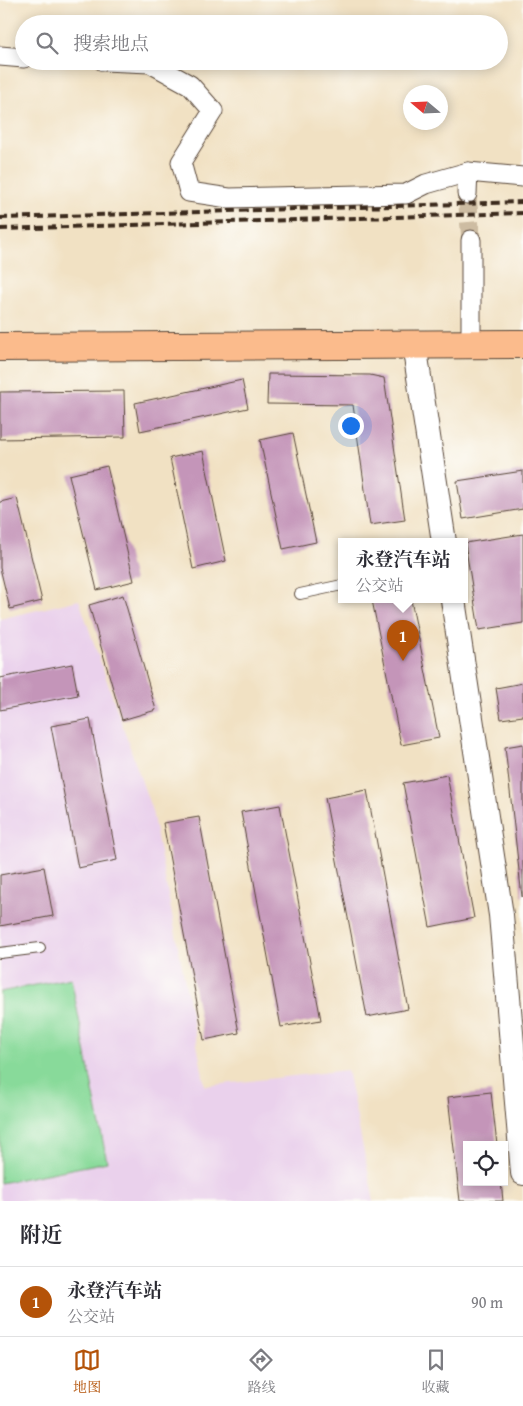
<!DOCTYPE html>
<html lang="zh">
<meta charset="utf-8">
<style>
body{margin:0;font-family:"Gentium Book Plus","Noto Serif SC",serif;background:#f2f2f3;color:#2b2b33}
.controls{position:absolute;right:15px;bottom:15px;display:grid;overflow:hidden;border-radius:0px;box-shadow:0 2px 12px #0003}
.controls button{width:45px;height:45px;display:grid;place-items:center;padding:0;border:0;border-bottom:1px solid #e1e1e2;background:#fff;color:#2b2b33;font:25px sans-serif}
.compass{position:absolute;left:403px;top:85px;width:45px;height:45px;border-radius:50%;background:#fff;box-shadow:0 2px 12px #0003;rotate:289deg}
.you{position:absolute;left:350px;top:425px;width:18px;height:18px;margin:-12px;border:4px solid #fff;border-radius:50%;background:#1a73e8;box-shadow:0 0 0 8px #1a73e833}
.badge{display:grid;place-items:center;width:32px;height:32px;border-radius:50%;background:#b45309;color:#fff;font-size:16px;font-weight:700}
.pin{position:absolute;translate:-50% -41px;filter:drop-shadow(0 1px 2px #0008)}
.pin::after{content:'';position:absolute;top:26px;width:18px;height:15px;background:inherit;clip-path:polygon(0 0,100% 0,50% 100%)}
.popup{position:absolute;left:338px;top:538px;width:130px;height:65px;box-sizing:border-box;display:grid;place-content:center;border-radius:0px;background:#fff;filter:drop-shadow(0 1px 4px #0005);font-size:16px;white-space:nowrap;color:#7c7c81}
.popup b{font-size:19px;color:#2b2b33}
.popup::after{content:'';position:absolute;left:50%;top:100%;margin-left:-10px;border:10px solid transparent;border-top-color:#fff}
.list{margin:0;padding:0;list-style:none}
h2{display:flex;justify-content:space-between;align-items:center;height:65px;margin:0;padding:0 20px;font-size:21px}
h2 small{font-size:16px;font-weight:400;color:#7c7c81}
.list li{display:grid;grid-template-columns:32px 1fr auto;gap:15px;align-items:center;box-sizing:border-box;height:70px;padding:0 20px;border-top:1px solid #e1e1e2}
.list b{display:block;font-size:19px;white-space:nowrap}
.list p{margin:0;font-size:16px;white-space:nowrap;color:#7c7c81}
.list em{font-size:16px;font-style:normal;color:#7c7c81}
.icon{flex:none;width:28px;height:28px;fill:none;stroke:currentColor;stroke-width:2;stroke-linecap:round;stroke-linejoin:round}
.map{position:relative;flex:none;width:523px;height:1201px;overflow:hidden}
.search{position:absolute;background:#fff;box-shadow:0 2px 12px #0003;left:15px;right:15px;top:15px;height:55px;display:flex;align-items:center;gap:12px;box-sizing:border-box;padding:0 18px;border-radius:28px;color:#7c7c81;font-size:19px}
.sheet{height:135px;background:#fff}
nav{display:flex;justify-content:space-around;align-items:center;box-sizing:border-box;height:70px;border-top:1px solid #e1e1e2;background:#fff;font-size:14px;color:#7c7c81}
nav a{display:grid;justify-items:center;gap:2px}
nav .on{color:#b45309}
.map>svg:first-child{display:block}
.built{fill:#ead1ec}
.green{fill:#88da9a;stroke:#62825c}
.building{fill:#c495b9}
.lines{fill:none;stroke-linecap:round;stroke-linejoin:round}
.minor-tunnel{stroke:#cdbca2;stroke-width:19;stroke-dasharray:19 9;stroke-linecap:butt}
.service-casing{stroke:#564537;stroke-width:12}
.minor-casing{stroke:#564537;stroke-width:21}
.tertiary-casing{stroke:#564537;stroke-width:26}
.primary-casing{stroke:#564537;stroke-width:30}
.service{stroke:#fff;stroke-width:10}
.minor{stroke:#fff;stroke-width:19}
.tertiary{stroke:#fff;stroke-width:24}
.primary{stroke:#fbbb8c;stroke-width:28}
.rail{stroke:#3b2a1e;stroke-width:4;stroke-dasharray:8 4;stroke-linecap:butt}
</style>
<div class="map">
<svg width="523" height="1201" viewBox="0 0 523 1201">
<rect width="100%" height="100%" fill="#fdfcf7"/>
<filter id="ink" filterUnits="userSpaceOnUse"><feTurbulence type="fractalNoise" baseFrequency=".02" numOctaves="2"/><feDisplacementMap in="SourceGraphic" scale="10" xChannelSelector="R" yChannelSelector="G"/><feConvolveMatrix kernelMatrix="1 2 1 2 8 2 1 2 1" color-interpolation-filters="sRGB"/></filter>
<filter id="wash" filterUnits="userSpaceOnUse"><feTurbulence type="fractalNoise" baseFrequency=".0096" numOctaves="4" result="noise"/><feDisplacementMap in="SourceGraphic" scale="20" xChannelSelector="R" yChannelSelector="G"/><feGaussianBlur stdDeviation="1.12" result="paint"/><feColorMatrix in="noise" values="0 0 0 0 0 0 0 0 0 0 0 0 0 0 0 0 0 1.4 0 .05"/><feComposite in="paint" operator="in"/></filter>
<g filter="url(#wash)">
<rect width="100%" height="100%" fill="#f1e1c3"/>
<polygon class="built" points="79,600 152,811 205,1086 347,1070 374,1201 0,1201 0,619"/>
<polygon class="green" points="71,978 107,1162 0,1183 0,992"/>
<g id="blocks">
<g class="building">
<polygon points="268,374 370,375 384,378 405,520 370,525 353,405 267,404"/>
<polygon points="242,380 248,408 140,431 135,403"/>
<polygon points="124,391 125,437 0,439 0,392"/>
<polygon points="293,433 316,542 283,549 260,440"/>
<polygon points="203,451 226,561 193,569 170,458"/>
<polygon points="107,466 134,581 97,590 69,475"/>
<polygon points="523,471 523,509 463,519 457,481"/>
<polygon points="17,498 42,601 10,609 0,568 0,502"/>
<polygon points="523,534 523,623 479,630 465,543"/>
<polygon points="123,595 156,710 122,720 89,605"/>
<polygon points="372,600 411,600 439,738 401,745"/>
<polygon points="72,664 78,695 0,710 0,678"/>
<polygon points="523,683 523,716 501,719 496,688"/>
<polygon points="90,719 117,860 78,868 51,726"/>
<polygon points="523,744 523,896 522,897 505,747"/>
<polygon points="447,775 474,918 430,927 403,783"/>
<polygon points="367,790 408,1009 367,1017 325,798"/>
<polygon points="280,805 321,1020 281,1027 241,812"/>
<polygon points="199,817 239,1033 204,1040 163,823"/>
<polygon points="44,867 53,916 0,926 0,875"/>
<polygon points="491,1092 497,1145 467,1145 467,1182 501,1182 503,1201 460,1201 448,1097"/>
</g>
</g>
</g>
<g filter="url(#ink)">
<use href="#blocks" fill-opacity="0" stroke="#564537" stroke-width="1"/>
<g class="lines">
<polyline class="minor-tunnel" points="467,194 471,240"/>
<defs>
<g id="service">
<polyline points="300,594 342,585"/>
<polyline points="0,953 40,948"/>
</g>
<g id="minor">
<polyline points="0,56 24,58"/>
<polyline points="103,61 150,63 190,85 213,111 181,162 189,192 229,198 406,194 426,184 468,172 523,177"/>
<polyline points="467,194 468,172"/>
<polyline points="471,240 471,344"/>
</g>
<g id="tertiary">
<polyline points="414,344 444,542"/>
<polyline points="453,600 501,915 523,1173"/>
</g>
<polyline id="primary" points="0,347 523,344"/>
</defs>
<use href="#service" class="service-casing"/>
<use href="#minor" class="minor-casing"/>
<use href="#tertiary" class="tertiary-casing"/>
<use href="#primary" class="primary-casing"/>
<use href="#service" class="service"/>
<use href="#minor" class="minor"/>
<use href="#tertiary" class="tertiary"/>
<use href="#primary" class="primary"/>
<g class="rail">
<polyline points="0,218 523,202"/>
<polyline points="0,229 523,213"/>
</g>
</g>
</g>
</svg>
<div class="controls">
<button><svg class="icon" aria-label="locate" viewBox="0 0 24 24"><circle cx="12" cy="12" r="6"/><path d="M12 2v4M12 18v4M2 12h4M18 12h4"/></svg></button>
</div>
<svg class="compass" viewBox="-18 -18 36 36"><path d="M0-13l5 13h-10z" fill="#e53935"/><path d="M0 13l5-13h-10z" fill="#7c7c81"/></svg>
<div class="you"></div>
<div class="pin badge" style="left:403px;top:661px">1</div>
<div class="popup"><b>永登汽车站</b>公交站</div>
<div class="search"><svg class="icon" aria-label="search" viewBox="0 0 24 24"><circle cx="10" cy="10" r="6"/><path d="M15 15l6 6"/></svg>搜索地点</div>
</div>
<section class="sheet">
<h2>附近<small></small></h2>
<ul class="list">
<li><span class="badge">1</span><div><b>永登汽车站</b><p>公交站</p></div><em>90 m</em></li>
</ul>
</section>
<nav>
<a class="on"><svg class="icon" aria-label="map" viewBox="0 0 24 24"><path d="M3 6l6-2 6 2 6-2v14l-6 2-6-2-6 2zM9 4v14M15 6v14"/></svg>地图</a>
<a><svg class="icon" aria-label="directions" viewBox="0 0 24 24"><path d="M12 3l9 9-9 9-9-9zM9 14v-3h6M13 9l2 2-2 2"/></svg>路线</a>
<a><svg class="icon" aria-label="saved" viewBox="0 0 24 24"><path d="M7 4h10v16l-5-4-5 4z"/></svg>收藏</a>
</nav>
